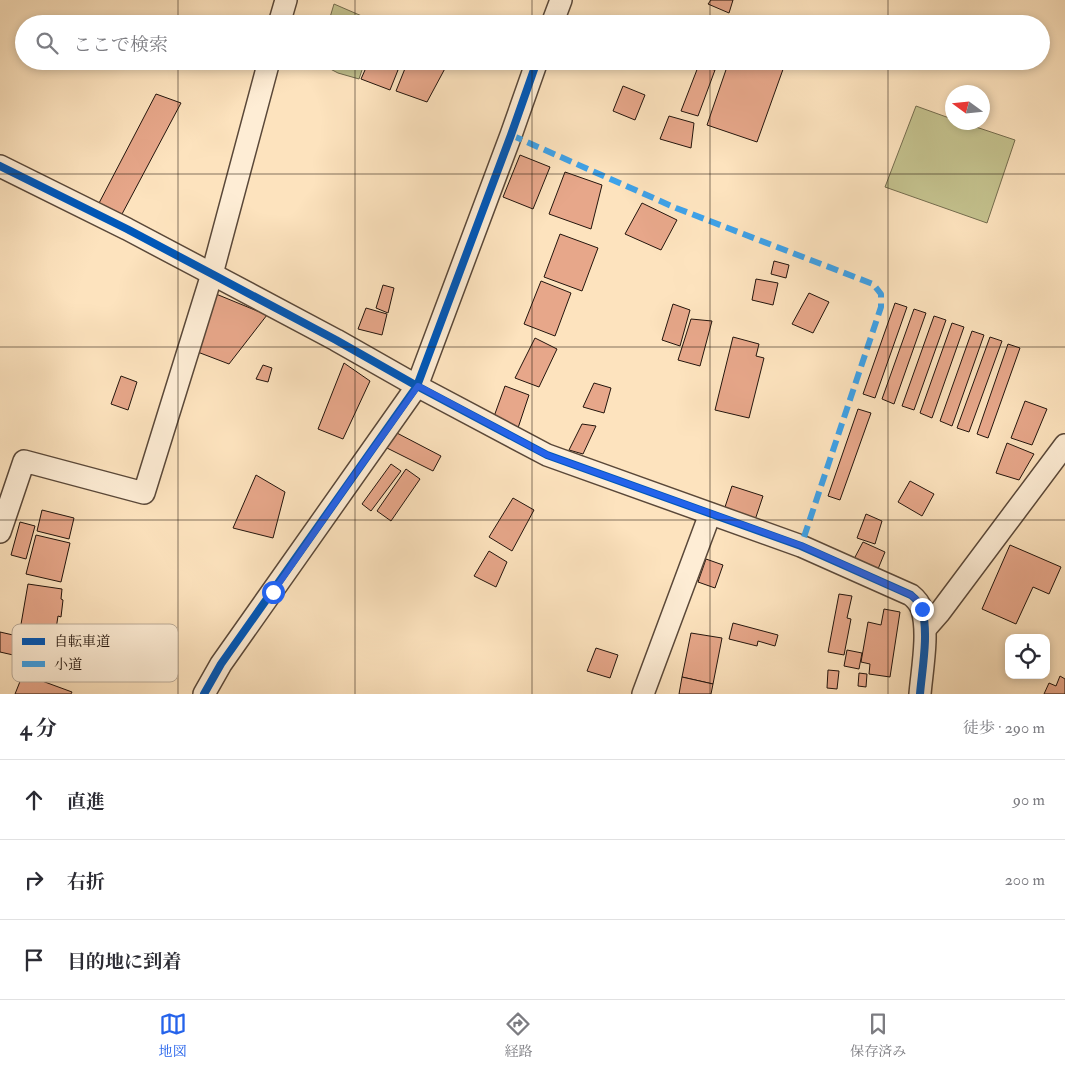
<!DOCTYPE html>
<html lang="ja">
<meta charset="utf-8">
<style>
body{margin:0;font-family:"IM FELL Double Pica","Noto Serif JP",serif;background:#f2f2f3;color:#2b2b33}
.controls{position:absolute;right:15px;bottom:15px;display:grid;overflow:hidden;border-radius:10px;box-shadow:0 2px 8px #0003}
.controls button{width:45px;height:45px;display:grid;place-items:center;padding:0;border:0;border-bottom:1px solid #e1e1e2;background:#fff;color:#2b2b33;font:25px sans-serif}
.compass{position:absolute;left:945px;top:85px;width:45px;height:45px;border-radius:50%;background:#fff;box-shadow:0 2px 8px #0003;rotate:285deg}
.stop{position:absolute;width:15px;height:15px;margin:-11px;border:4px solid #2563eb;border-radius:50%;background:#fff}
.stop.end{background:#2563eb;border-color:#fff;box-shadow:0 1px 5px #0008}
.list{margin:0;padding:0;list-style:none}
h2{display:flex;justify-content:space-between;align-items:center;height:65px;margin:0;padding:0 20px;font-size:21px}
h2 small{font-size:16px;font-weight:400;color:#7c7c81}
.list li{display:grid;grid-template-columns:32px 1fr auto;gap:15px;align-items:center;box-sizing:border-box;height:80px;padding:0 20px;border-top:1px solid #e1e1e2}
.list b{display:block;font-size:19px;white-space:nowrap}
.list em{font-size:16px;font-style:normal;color:#7c7c81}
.icon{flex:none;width:28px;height:28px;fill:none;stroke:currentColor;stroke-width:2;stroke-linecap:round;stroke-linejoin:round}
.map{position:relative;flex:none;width:1065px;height:694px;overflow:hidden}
.search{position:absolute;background:#fff;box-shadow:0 2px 8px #0003;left:15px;right:15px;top:15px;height:55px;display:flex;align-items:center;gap:12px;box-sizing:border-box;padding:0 18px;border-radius:28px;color:#7c7c81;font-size:19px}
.sheet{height:305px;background:#fff}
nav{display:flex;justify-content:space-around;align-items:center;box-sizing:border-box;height:70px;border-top:1px solid #e1e1e2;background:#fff;font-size:14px;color:#7c7c81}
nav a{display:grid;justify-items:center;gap:2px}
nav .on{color:#2563eb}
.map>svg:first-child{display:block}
.green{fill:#c4c28e;stroke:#746c4e}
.building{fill:#e7a78a;stroke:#23150d}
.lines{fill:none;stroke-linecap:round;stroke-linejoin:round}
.minor-casing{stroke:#5a4839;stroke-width:24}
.minor{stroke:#feedd5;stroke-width:21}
.quiet{stroke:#3ea2e9;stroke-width:6;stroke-dasharray:12 6;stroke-linecap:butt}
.cycleway-casing{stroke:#feedd5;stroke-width:11}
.cycleway{stroke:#0057b8;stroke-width:8}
.route{stroke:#2563eb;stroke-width:6}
.grid{fill:none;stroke:#23150d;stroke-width:1;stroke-opacity:0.55}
.key{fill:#feedd5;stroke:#bcac99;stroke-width:1}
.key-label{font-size:14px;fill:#23150d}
</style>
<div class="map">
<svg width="1065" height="694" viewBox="0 0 1065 694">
<rect width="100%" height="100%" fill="#fde3be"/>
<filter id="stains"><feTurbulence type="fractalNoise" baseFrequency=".004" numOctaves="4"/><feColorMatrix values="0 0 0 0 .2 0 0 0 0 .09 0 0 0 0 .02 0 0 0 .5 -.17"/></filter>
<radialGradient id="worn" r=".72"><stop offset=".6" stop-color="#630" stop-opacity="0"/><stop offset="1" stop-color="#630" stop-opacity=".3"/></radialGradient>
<g class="green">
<polygon points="334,4 378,23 377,24 328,24"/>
<polygon points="317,61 365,61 359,79 338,73 317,62"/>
<polygon points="916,106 952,119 952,122 964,123 1015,140 987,223 885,187"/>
</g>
<g class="building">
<polygon points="711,0 733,0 729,13 708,4"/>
<polygon points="369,61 375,61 398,70 390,90 361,79"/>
<polygon points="408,61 449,61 427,102 396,91"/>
<polygon points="729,61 786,61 757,142 707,125"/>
<polygon points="698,67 715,70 698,116 681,111"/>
<polygon points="623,86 645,95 635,120 613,111"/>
<polygon points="156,94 181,103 122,214 98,205"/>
<polygon points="669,116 694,123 691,148 660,139"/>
<polygon points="520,155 550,167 533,209 503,197"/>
<polygon points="565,172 602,185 591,229 549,214"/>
<polygon points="642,203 677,220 661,250 625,234"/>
<polygon points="560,234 598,248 582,291 544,277"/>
<polygon points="774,261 789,265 786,278 771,274"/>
<polygon points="756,279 778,283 773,305 752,300"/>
<polygon points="541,281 571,293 555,336 524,324"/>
<polygon points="383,285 394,288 388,313 376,308"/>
<polygon points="809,293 829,302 813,333 792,324"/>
<polygon points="216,294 267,315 229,364 195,351"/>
<polygon points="895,303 907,307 875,398 863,394"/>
<polygon points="673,304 690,310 680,346 662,340"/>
<polygon points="366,308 387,314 382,335 358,329"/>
<polygon points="914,309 926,313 894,404 882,399"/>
<polygon points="934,316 946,320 914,410 902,406"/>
<polygon points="691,319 712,321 700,366 678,360"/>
<polygon points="952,323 964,327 932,418 920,413"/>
<polygon points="972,331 984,335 952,426 940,421"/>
<polygon points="733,337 759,344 756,356 764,358 749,418 715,410"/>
<polygon points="990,337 1002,341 969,432 957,428"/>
<polygon points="535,338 557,349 539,387 515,378"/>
<polygon points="1008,344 1020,348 988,438 977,434"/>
<polygon points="344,363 370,381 343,439 318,429"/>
<polygon points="263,365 272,368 268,382 256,379"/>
<polygon points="121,376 137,382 128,410 111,404"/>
<polygon points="594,383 611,388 604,413 583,407"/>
<polygon points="505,386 529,395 517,431 492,422"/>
<polygon points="1025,401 1047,409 1032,445 1011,438"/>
<polygon points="858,409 871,413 840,500 828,496"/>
<polygon points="582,424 596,426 583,454 569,450"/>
<polygon points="395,432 441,456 433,471 387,448"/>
<polygon points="1007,443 1034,454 1019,480 996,473"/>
<polygon points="391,464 401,471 371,511 362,504"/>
<polygon points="406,469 420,479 391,521 377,511"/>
<polygon points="256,475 285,492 273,538 233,528"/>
<polygon points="910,481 934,494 922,516 898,502"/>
<polygon points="732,486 763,496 754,523 723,513"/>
<polygon points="513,498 534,510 512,551 489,537"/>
<polygon points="42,510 74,518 69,539 37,531"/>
<polygon points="866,514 882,521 875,544 857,538"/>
<polygon points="20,522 35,526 26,559 11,555"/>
<polygon points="36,535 70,543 61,582 26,574"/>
<polygon points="863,542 885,552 878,569 854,559"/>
<polygon points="1010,545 1061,567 1049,594 1033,587 1016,624 982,609"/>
<polygon points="489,551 507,562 496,587 474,576"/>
<polygon points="706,559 723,565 715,588 698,582"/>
<polygon points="28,584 62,589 61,599 63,600 61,617 58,616 55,636 20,630"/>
<polygon points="839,594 852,596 847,618 851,619 844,655 828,652"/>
<polygon points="884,609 900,612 890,677 869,674 870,664 861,662 868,622 881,625"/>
<polygon points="733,623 778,635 775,646 758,641 757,646 729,639"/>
<polygon points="0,632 26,638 22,657 0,652"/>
<polygon points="691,633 722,638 713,684 682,677"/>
<polygon points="596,648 618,655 610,678 587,671"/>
<polygon points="847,650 862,653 859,669 844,666"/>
<polygon points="828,670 839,671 837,689 827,688"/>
<polygon points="859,673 867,674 866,687 858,686"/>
<polygon points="23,674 72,692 71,694 15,694"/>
<polygon points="1060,676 1065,679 1065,694 1044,694 1049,683 1056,686"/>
<polygon points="682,677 713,684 711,694 679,694"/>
</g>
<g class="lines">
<defs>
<g id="minor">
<polyline points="279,24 286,0"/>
<polyline points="552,24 561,0"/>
<path d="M0,166l127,63 85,45 124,66 81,46 130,69 254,91 110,49c5,4 9,9 11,15 7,23 0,60 -2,84"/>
<polyline points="0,532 24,461 144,493 212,274 269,61"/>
<polyline points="926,628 940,612 1065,445"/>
<polyline points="204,694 221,664 417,386 511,135 537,61"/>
<polyline points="643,694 710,514"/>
</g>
</defs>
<use href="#minor" class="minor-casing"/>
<use href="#minor" class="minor"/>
<polyline class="quiet" points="511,135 676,208 873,284 881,294 881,307 801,546"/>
<defs>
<g id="cycleway">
<path d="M0,166l127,63 85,45 124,66 81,46 130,69 254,91 110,49c5,4 9,9 11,15 7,23 0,60 -2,84"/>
<polyline points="204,694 221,664 417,386 511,135 537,61"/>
</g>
</defs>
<use href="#cycleway" class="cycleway-casing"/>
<use href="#cycleway" class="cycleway"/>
</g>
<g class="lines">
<polyline class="route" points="273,592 353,477 418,386 547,455 802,546 911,595 918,601 922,609"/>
</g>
<path class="grid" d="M178,0v24M355,0v24M532,0v24M710,0v24M888,0v24M178,61v633M355,61v633M532,61v633M710,61v633M888,61v633M0,174h1065M0,347h1065M0,520h1065"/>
<rect x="12" y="624" width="166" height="58" rx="8" class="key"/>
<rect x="22" y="638" width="23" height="7" fill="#0057b8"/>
<rect x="22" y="661" width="23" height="6" fill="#3ea2e9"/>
<g class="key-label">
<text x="54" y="646">自転車道</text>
<text x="54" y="669">小道</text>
</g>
<rect width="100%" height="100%" filter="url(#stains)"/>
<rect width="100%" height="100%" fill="url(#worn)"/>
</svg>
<div class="controls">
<button><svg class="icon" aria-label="locate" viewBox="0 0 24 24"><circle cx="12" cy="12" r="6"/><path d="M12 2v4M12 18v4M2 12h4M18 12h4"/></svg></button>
</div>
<svg class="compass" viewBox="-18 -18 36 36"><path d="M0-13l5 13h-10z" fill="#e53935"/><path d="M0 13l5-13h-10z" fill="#7c7c81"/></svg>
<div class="stop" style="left:273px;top:592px"></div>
<div class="stop end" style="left:922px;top:609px"></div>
<div class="search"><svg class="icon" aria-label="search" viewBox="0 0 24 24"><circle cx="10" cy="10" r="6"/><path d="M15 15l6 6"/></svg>ここで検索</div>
</div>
<section class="sheet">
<h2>4 分<small>徒歩 · 290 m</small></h2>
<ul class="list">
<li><svg class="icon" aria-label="ahead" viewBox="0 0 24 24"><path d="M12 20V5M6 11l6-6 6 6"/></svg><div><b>直進</b></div><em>90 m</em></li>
<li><svg class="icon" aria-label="right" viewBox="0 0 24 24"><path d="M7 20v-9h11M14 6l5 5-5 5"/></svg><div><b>右折</b></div><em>200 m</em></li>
<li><svg class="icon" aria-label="arrive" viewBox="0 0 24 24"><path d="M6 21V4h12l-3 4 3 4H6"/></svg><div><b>目的地に到着</b></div></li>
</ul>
</section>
<nav>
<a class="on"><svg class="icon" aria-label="map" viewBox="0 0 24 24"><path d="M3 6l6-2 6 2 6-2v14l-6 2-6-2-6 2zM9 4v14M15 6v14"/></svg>地図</a>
<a><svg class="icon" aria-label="directions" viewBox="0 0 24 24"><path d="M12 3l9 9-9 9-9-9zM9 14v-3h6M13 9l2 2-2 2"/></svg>経路</a>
<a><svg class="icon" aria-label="saved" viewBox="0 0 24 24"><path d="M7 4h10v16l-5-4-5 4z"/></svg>保存済み</a>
</nav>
